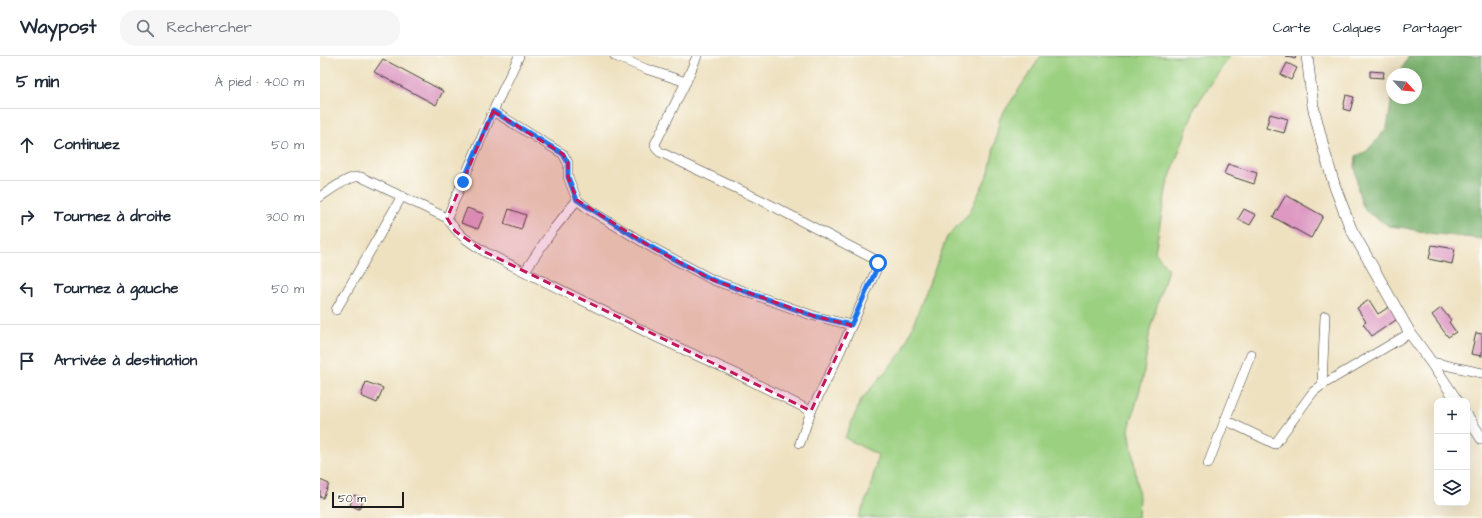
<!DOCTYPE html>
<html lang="fr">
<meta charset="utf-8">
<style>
body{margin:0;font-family:"Architects Daughter",sans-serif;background:#f6f6f7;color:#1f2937}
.controls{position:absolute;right:12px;bottom:12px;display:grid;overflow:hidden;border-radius:8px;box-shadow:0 4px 16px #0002}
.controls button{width:36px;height:36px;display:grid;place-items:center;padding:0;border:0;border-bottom:1px solid #e0e1e3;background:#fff;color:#1f2937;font:20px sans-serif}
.compass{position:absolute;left:1066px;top:12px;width:36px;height:36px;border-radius:50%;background:#fff;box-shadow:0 4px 16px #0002;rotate:116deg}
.scale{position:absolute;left:12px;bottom:10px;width:72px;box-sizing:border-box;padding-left:4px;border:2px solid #1c1c1c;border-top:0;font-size:11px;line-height:14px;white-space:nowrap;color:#1c1c1c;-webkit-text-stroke:3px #fdfcf7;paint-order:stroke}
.stop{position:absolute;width:12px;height:12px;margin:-9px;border:3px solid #1a73e8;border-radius:50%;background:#fff}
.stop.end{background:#1a73e8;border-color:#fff;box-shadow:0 1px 4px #0008}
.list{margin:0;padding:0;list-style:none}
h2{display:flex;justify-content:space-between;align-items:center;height:52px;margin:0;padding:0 16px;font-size:17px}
h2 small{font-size:13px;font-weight:400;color:#747a83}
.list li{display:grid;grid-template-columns:26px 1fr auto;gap:12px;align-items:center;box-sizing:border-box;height:72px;padding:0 16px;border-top:1px solid #e0e1e3}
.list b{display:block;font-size:15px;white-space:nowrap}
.list em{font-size:13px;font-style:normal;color:#747a83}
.icon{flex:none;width:22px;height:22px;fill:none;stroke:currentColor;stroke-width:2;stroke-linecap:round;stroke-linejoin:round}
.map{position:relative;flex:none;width:1162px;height:462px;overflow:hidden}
header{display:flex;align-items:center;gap:24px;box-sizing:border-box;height:56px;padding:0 20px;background:#fff;border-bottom:1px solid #e0e1e3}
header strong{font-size:19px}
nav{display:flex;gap:22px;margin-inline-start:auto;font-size:14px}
.search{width:280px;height:36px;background:#f6f6f7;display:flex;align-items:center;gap:10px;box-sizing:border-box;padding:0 14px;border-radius:16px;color:#747a83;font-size:15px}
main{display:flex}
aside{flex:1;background:#fff}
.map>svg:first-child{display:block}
.green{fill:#9bd081;stroke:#5c764e}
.forest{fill:#7cb26f;stroke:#4c6746}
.building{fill:#dd99c2}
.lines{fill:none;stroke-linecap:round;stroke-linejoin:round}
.minor-casing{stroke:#3c3a35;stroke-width:10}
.tertiary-casing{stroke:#3c3a35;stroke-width:12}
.minor{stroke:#fff;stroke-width:9}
.tertiary{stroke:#fff;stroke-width:11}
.route{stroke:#1a73e8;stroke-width:5}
.marked{fill:#c2185b;fill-opacity:0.2;stroke:#c2185b;stroke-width:3;stroke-dasharray:8 5;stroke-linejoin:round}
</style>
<header>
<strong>Waypost</strong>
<div class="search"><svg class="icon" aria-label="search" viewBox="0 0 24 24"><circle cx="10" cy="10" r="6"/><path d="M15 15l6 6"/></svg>Rechercher</div>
<nav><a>Carte</a><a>Calques</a><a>Partager</a></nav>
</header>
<main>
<aside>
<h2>5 min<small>À pied · 400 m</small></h2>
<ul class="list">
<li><svg class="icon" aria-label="ahead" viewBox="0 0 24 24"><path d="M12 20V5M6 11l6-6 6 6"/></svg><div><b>Continuez</b></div><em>50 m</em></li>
<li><svg class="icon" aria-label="right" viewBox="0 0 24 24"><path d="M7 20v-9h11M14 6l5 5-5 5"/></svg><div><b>Tournez à droite</b></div><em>300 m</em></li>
<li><svg class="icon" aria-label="left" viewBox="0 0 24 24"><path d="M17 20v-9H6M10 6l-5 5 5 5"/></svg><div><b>Tournez à gauche</b></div><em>50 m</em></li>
<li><svg class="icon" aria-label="arrive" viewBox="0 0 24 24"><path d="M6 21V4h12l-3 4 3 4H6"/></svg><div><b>Arrivée à destination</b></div></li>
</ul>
</aside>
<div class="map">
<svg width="1162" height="462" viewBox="0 0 1162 462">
<rect width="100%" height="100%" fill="#fdfcf7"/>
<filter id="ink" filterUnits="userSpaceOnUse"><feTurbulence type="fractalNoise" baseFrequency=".025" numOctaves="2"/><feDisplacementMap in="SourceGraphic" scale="8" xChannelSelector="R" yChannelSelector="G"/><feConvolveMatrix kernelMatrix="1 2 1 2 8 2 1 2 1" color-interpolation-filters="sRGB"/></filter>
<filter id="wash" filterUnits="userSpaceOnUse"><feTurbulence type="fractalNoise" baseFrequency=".012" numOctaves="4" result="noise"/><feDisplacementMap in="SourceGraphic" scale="16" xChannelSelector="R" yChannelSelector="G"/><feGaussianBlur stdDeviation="0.9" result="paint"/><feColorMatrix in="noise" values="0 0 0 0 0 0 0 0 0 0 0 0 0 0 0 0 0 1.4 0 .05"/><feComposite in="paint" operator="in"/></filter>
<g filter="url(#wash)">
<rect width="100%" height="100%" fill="#eee1c0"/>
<polygon class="green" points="721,0 910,0 875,51 847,129 835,196 848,213 830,273 823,322 809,373 819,440 818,462 538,462 550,435 558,399 525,382 541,344 583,295 627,181 649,157 669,116 680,62"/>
<polygon class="forest" points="1089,0 1162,0 1162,183 1108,177 1086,172 1069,170 1047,156 1042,148 1038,134 1035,111 1036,100 1047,95 1067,72 1072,42 1096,42 1096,18 1079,18"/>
<g id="blocks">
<g class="building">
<polygon points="966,0 976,0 975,3"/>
<polygon points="63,3 123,35 116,49 54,16"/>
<polygon points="967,7 977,12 971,24 961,19"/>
<polygon points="1050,15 1064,16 1063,22 1050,21"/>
<polygon points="1026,39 1034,41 1030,55 1023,53"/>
<polygon points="950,58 968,63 964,77 946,72"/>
<polygon points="908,108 937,117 934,128 904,118"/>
<polygon points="966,139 1003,160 991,182 953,161"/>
<polygon points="147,152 164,158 158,173 141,167"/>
<polygon points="189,153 206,159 201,174 184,168"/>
<polygon points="924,153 936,159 930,169 918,163"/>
<polygon points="1112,189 1135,193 1132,208 1109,203"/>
<polygon points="1049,244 1058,258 1077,246 1085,258 1052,280 1043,268 1046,266 1037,252"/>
<polygon points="1121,252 1131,264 1129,266 1136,276 1128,281 1112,259"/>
<polygon points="1156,277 1162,278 1162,300 1151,298"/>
<polygon points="46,326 63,332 57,347 41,340"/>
<polygon points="0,424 9,428 3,442 0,441"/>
<polygon points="34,439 44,442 39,453 30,449"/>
</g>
</g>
</g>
<g filter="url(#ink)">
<use href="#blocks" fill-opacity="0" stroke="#3c3a35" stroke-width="1"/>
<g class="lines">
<defs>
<g id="minor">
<polyline points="295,0 326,13 366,26"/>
<polyline points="377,0 366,26 335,88 336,92 340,96 443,145 554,203 558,207 557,212 515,307 491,355 480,387"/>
<polyline points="173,55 243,98 248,107 248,121 257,144 271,155 331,191 393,224 494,260 531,269"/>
<path d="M0,141c10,-7 30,-22 41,-20l86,41c11,17 21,23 38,34l175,87 75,34 76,38"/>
<polyline points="127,162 173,55 199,0"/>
<polyline points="205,215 232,175 257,144"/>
<polyline points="16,254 82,140"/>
<polyline points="1111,306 1162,317"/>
<polyline points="1002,329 1005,260"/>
<polyline points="905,364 955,388 993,336 1002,329 1090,277"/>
<polyline points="888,408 931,298"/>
</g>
<g id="tertiary">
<polyline points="987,0 993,50 1005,98 1015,131 1031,173 1090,277 1111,306 1137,345"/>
<polyline points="1147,360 1162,383"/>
</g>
</defs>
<use href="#minor" class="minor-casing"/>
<use href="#tertiary" class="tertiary-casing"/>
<use href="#minor" class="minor"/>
<use href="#tertiary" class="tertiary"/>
</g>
</g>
<g class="lines" filter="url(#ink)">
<polyline class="route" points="143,126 173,55 243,98 248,107 248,121 257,144 331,191 393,224 494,260 531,269 557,212 558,207"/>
</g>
<path class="marked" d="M173,55l70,43 5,9v14l9,23 74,47 62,33 101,36 37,9 -40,86 -326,-159 -30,-21 -8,-13z"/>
</svg>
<div class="controls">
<button>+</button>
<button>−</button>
<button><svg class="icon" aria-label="layers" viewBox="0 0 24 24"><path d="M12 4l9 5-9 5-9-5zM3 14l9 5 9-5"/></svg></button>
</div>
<svg class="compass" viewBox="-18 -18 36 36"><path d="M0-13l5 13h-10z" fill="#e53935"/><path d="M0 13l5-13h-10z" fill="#747a83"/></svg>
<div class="scale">50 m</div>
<div class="stop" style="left:558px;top:207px"></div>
<div class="stop end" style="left:143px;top:126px"></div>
</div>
</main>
